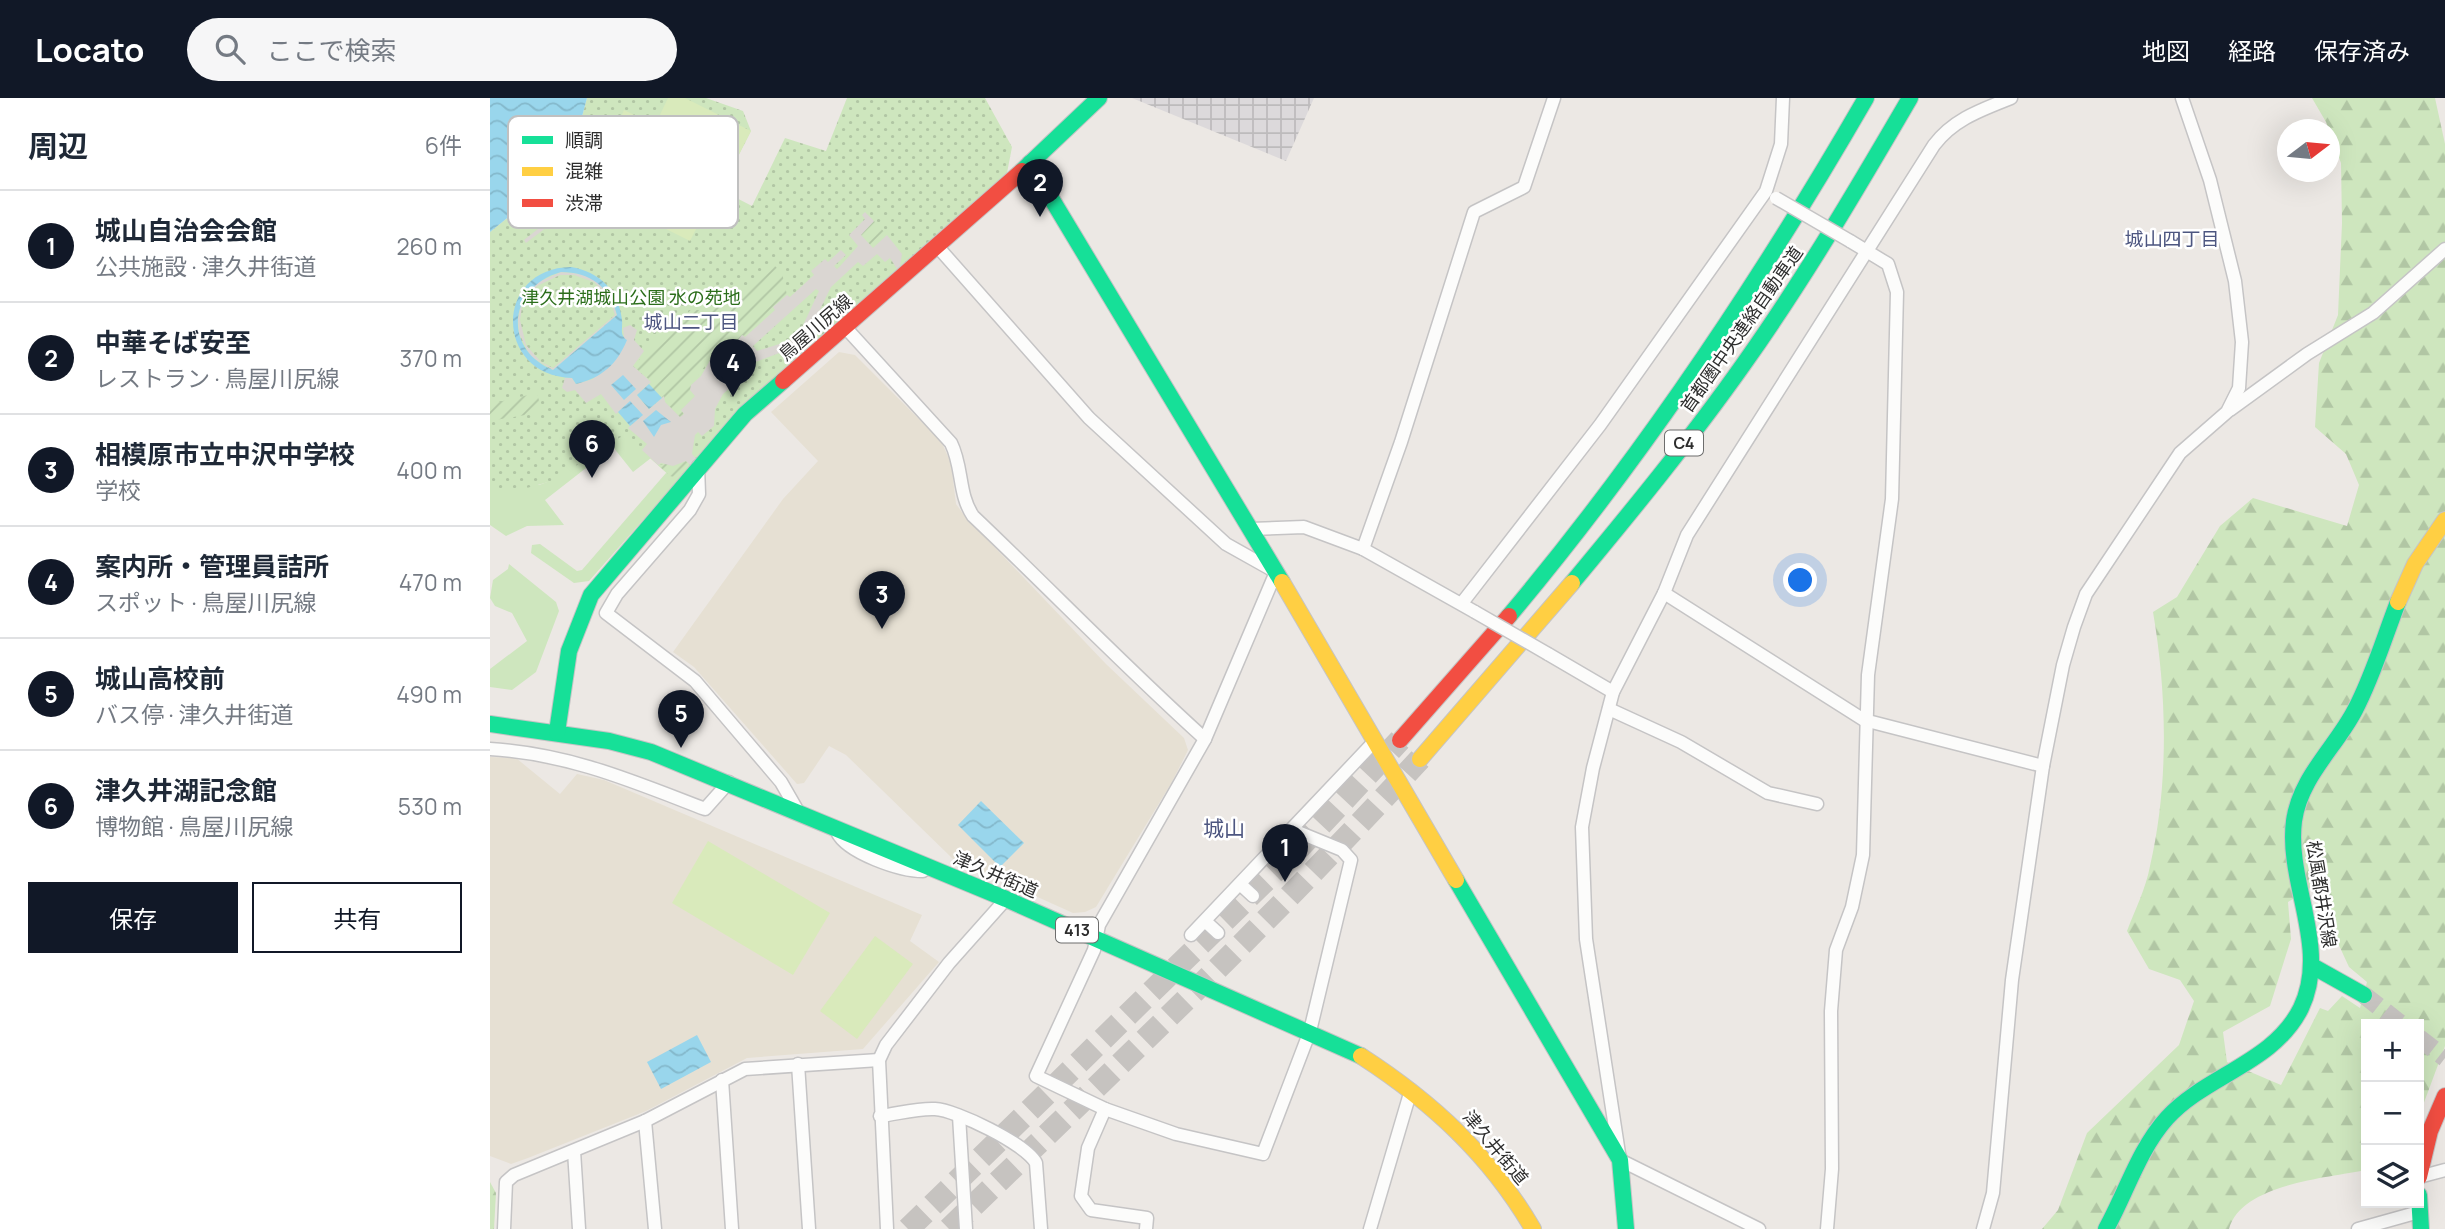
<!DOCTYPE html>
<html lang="ja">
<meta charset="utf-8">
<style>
body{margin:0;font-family:Manrope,"Noto Sans JP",sans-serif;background:#f6f6f7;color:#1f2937}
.controls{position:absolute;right:21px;bottom:21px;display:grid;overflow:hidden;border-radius:0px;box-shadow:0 7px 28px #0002}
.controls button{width:63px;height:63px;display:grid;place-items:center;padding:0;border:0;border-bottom:2px solid #e0e1e3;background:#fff;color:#1f2937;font:35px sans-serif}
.compass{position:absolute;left:1787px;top:21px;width:63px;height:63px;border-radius:50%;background:#fff;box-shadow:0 7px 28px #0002;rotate:74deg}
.you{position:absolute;left:1311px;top:483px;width:24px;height:24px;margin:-18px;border:5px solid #fff;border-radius:50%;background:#1a73e8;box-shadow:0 0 0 10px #1a73e833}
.badge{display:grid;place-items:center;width:46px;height:46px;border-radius:50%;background:#111827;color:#fff;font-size:23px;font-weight:700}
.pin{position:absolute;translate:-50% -58px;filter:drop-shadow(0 2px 4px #0008)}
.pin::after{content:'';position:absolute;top:37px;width:24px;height:21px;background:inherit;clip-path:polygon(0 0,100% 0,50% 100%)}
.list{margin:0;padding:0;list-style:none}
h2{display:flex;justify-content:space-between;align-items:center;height:91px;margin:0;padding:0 28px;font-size:30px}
h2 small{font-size:23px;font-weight:400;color:#747a83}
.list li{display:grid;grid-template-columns:46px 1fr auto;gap:21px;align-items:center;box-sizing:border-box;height:112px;padding:0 28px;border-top:2px solid #e0e1e3}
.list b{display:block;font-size:26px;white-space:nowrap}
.list p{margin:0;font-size:23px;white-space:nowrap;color:#747a83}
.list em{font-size:23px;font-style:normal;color:#747a83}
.actions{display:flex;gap:14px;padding:21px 28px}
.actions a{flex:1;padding:16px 0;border:2px solid #111827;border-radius:0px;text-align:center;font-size:24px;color:#111827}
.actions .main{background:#111827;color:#fff}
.icon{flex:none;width:38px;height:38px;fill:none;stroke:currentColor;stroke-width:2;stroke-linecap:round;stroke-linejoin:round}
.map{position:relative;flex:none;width:1955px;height:1131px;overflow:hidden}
header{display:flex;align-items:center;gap:42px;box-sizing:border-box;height:98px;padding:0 35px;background:#111827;color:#fff}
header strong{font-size:33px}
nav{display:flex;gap:38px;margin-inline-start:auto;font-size:24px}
.search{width:490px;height:63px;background:#f6f6f7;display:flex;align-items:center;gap:18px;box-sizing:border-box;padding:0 24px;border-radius:38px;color:#747a83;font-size:26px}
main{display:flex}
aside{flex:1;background:#fff}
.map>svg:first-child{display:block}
.industrial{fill:url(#industrial-grid)}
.education{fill:#e6e0d3}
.grass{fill:#cee6be}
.forest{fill:url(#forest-firs);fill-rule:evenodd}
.park{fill:url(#park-dots)}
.garden{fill:url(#garden-furrows)}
.pitch{fill:#d9eabb}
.plaza{fill:#dad6d2;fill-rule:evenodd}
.water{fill:url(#water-waves);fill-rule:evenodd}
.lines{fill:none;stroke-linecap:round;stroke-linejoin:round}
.secondary-tunnel{stroke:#c6c3c0;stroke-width:18;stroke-dasharray:18 9;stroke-linecap:butt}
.highway-tunnel{stroke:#c6c3c0;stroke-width:23;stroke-dasharray:23 11;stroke-linecap:butt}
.street-casing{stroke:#c5c4c5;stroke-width:15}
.fast-casing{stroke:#c5c4c5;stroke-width:18}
.slow-casing{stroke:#c5c4c5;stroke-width:18}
.jam-casing{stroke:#c5c4c5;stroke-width:18}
.street{stroke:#fcfcfb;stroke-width:12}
.fast{stroke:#16e098;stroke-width:16}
.slow{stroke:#ffcf43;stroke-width:16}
.jam{stroke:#f24e42;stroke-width:16}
.street-bridge-casing{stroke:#c5c4c5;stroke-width:15;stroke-linecap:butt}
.street-bridge{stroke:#fcfcfb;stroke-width:12}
.labels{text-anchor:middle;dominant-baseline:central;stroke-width:5;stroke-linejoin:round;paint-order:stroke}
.shield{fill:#fff;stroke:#6d6d6d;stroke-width:2}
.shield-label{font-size:16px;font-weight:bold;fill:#2e2e2e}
.park-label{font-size:18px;fill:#2c6e1b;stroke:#fff}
.street-label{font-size:18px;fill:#2e2e2e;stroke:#fff}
.neighbourhood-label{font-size:19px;fill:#4d5680;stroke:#fff}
.quarter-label{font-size:21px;fill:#4d5680;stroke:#fff}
.key{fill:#fff;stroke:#c0c0c0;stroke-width:2}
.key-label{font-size:19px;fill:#2e2e2e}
</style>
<header>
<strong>Locato</strong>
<div class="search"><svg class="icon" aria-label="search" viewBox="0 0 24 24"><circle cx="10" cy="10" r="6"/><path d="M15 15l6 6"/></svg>ここで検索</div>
<nav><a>地図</a><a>経路</a><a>保存済み</a></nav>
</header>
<main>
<aside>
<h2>周辺<small>6件</small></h2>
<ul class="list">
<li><span class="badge">1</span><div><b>城山自治会会館</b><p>公共施設 · 津久井街道</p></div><em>260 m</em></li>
<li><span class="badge">2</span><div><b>中華そば安至</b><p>レストラン · 鳥屋川尻線</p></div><em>370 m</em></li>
<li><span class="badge">3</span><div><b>相模原市立中沢中学校</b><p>学校</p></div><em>400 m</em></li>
<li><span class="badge">4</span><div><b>案内所・管理員詰所</b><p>スポット · 鳥屋川尻線</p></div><em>470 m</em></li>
<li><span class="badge">5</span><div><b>城山高校前</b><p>バス停 · 津久井街道</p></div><em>490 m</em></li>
<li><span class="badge">6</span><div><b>津久井湖記念館</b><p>博物館 · 鳥屋川尻線</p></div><em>530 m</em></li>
</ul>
<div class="actions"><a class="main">保存</a><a>共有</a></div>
</aside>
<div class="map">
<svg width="1955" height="1131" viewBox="0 0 1955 1131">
<defs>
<pattern id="industrial-grid" width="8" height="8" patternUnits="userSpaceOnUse" patternTransform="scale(1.75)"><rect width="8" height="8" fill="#dcd9db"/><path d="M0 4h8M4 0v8" fill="none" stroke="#bdbbbc"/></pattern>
<pattern id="forest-firs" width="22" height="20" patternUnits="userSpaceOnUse" patternTransform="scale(1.75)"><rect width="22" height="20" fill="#cee6be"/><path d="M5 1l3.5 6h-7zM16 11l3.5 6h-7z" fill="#b1c6a4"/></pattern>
<pattern id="park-dots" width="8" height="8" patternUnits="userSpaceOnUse" patternTransform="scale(1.75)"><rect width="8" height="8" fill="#cee6be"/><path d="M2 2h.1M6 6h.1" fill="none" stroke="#b1c6a4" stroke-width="1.8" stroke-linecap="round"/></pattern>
<pattern id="garden-furrows" width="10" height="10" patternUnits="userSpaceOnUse" patternTransform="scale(1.75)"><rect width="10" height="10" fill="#cee6be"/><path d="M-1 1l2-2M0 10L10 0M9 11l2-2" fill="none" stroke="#b1c6a4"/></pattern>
<pattern id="water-waves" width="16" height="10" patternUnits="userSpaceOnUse" patternTransform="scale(1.75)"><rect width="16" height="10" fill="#99d6ec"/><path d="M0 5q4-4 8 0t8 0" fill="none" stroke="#84b8cb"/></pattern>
</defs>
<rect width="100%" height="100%" fill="#ece8e4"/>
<polygon class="industrial" points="642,0 824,0 796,63"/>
<g class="education">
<polygon points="349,254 365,257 451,343 461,365 466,406 474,417 616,566 694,640 698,652 682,684 606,809 595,814 583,815 463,761 356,657 339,648 314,685 307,686 204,569 183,554 293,401 328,363 281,314"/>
<polygon points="0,659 26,660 70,696 87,676 114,682 432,817 420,843 449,864 373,951 257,960 156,1013 38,1060 21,1066 0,1058"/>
</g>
<g class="grass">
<polygon points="100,301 161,360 143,374 123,349 55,402 74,427 37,428 16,438 0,427 0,380 49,387 60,383 0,333"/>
<polygon points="176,375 192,378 99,483 84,485 41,455 42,447 50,446 87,473 92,472"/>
<polygon points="19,466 66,504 69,513 46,574 22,592 0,589 0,571 37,543 22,515 5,508 0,500 3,482 18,471"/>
</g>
<g class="forest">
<path d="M1822,0h123l10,46v902l-26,70v-92h-53v146c-39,8 -125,14 -137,59h-187l16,-19 29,-77 92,-88 15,-44 -14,-21 -31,-11 -22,-38c8,-21 19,-43 23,-65 19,-82 17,-172 3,-254l24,-15 43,-71 33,-28 94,28 12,-41 -13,-31 -31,-27 4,-64 19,-48 4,-92 -1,-60 -15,-41zM1822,789l37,80 18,15 -7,26 -18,-12 -14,15 -8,-3 -39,77 -54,-23 -4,-30 47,-26 21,-67 -3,-37z"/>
<polygon points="0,1084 6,1095 4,1131 0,1131"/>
</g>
<polygon class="park" points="97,0 216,0 253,13 261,33 231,92 262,108 295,40 336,53 357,0 495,0 522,49 517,75 188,380 180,378 134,337 62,383 26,393 0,393 0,134 48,95 57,73 82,56"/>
<g class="garden">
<polygon points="384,123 397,137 383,150 370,136"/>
<path d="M281,164l11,11 5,22 -13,12 2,3 -31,28 -2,-3 -17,19 -6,-1c-14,6 -19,21 -29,32l4,11 -14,14 3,4 -4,4 -31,-34 2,-3 -18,-15 9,-9 -1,-2 51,-46c26,9 62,-30 79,-47z"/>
<polygon points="47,295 52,314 0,323 0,306"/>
<polygon points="196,363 201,368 188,380 180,378 168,367"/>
</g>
<g class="pitch">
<polygon points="178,0 195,0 261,33 242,70 238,68 200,143 98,92 134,12 165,27"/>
<polygon points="218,743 340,815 303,877 182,805"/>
<polygon points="385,838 423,866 367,941 330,913"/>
</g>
<g class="plaza">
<polygon points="72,112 74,116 36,145 34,142"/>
<path d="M375,114l9,9 -13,14 12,13 14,-13 15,19 -3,18 -9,-14 -5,4 -8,-8 -14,12 -5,-4 -27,25 -25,51 -8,8 -48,18 -11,11 2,3 -18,16 -8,15 -1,17 -12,10 -4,-4 -3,3 -3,19 5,5 -6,7 -5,-5 -13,5 -12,-3 -3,2 -16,-15 5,-6 -19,-16 14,-13 -12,-13 -14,12 -15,-20 -15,9 -11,-13 -8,2 -5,-4 3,-10h7l4,6 17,-5 31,-41 -1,-10 7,-3 7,5 -3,10 10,11 -11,15 18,16 -14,13 12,14 15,-13 1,6 15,15 4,-3 -3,-4 14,-14 -5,-6 1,-5 10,-9 11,-19 8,-4 7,1 15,-19 3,2 30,-27 -2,-3 14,-12 3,2 24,-22 -3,-4 14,-12 3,3 13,-12 5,5 -12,11 3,3 5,-5 16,-18 -9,-11 16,-16 -3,-4zM326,191l3,2 -20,43 -7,6 -35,11 -4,-5z"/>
<path d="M71,174l22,2 11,5 16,16 7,20 -64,55 -23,-14 -11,-23 -1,-14 3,-14 15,-22zM70,177h14l20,7 15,16 6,17 -62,53 -12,-6 -15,-17 -6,-25 2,-13 15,-21z"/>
</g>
<g class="water">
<polygon points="0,0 97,0 82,56 57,73 48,95 0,134"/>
<path d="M81,169c29,5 48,24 51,53 1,9 -3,14 5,20 -10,24 -25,38 -51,44l-4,-6c-78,-2 -79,-110 -1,-111zM71,174c29,0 49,15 56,43l-64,55c-51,-21 -45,-83 8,-98z"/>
<polygon points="133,277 146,291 134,302 121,287"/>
<polygon points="159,286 172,300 159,311 147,297"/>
<polygon points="140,303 153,317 140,328 128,314"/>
<polygon points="166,312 181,324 171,327 164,339 153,323"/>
<polygon points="491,703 534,745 510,769 468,727"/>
<polygon points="207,937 221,964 171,991 157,964"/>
</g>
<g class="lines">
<g class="secondary-tunnel">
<polyline points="1874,897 1911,926"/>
<polyline points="1929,940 1955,960"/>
</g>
<g class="highway-tunnel">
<polyline points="418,1131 811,748 910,642"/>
<path d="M459,1131c160,-154 321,-307 471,-470"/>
</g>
<defs>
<g id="street">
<polyline points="447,148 599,320 736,446 786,474 715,641 609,827 604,852 546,978 615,1011 598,1050 591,1098 601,1112 657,1120 656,1131"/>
<path d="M355,229l106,116c12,24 7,51 22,73 78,74 152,151 232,223"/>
<polyline points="1740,312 1817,256 1883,215 1955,151"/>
<polyline points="208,368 209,396 200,412 127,496 116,515 205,583 291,684 306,710"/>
<polyline points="761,431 814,429 873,451 985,514"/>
<polyline points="873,451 911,344 984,114 1034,89 1064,0"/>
<polyline points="1174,495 1374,622 1553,668"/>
<polyline points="972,505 1110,327 1276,93 1291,46 1293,0"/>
<polyline points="1058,556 1123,594"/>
<polyline points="1119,611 1191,644 1278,695 1327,706"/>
<path d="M0,651c80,5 142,32 215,60l24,-27"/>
<path d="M347,734c10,21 63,39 86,39"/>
<polyline points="750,786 763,798"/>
<polyline points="715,823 728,835"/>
<polyline points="701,837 884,644"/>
<polyline points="308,966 319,1131"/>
<polyline points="232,982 242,1131"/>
<polyline points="615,1011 686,1036 773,1056 820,933 861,762 852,752 803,732"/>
<path d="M390,1018c17,-2 38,-8 55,-7 21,1 91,35 101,54l5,66"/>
<polyline points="469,1018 476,1131"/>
<polyline points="155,1023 165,1131"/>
<polyline points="84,1053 89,1131"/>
<polyline points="1929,1079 1955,1072"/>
<polyline points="14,1131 16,1084 24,1077 155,1023 255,971 389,962"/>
<polyline points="397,1131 389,962 396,947 459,865 516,801"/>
<polyline points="880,1131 921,992"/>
<path d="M1269,1131l-139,-69 -34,-221 -4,-112 11,-59 20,-76 51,-99 23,-58 247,-390c20,-26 47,-35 77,-47"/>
<polyline points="1337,1131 1342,1071 1341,913 1346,852 1362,809 1373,757 1378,577 1402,401 1407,194 1398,166 1360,143"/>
<polyline points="1493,1131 1503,1095 1522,882 1553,668 1573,567 1584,529 1596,496 1690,355 1737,314 1749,290 1752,244 1745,183 1720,82 1692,0"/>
<polyline points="1868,1131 1929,1114"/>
</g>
<g id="fast">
<polyline points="540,65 792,484"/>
<polyline points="532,73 609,0"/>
<path d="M1082,485c59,-71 118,-143 171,-218 61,-86 114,-176 167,-267"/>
<path d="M1019,518c135,-161 252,-336 357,-518"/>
<polyline points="0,626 119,643 161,654 516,801 871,958"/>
<polyline points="67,634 79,553 101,497 255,316 293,283"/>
<polyline points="966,782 1130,1062 1136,1131"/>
<polyline points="1824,869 1874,897"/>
<polyline points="1929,1097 1931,1131"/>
<path d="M1616,1131c20,-36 33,-80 61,-111 39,-43 107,-55 134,-110 29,-61 -15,-125 -7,-187 6,-44 42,-74 61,-111 18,-34 29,-72 43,-108"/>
</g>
<g id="slow">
<polyline points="792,484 966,782"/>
<polyline points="1908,504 1925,466 1955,422"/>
<polyline points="930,661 1082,485"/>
<path d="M871,958c71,46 129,99 172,173"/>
</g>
<g id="jam">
<polyline points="293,283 532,73"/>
<polyline points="910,642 1019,518"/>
<polyline points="1929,1079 1940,1033 1955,998"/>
</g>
</defs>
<use href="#street" class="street-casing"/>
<use href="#fast" class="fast-casing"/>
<use href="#slow" class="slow-casing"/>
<use href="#jam" class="jam-casing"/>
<use href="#street" class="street"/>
<use href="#fast" class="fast"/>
<use href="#slow" class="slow"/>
<use href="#jam" class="jam"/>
<defs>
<g id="street-bridge">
<polyline points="1286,100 1360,143"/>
<polyline points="985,514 1058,556"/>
</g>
</defs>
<use href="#street-bridge" class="street-bridge-casing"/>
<use href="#street-bridge" class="street-bridge"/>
</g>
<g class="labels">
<g class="shield">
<rect x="1175" y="332.5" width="38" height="25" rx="5"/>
<rect x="566" y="819.5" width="42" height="25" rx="5"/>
</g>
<g class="shield-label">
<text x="1194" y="345">C4</text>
<text x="587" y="832">413</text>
</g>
<g class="park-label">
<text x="141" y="199">津久井湖城山公園 水の苑地</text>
</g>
<g class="street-label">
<text transform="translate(325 229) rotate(-41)">鳥屋川尻線</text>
<text transform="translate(1251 231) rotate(-55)">首都圏中央連絡自動車道</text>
<text transform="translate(506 776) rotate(23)">津久井街道</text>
<text transform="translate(1832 796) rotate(81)">松風都井沢線</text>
<text transform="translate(1006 1049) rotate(50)">津久井街道</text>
</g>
<g class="neighbourhood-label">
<text x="1682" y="141">城山四丁目</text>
<text x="201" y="224">城山二丁目</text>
</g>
<g class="quarter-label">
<text x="734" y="730">城山</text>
</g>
</g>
<rect x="18" y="18" width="230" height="112" rx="10" class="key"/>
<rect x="32" y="38" width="31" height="8" fill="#16e098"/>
<rect x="32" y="69" width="31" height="9" fill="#ffcf43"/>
<rect x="32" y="101" width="31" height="8" fill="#f24e42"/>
<g class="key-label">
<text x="75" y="49">順調</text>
<text x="75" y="80">混雑</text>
<text x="75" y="112">渋滞</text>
</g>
</svg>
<div class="controls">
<button>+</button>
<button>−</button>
<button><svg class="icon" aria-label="layers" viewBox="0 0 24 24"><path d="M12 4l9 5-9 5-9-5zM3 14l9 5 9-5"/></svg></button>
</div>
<svg class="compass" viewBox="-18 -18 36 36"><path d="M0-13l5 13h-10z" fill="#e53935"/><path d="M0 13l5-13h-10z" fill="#747a83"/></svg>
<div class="you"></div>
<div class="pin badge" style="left:795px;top:784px">1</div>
<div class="pin badge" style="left:550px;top:119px">2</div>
<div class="pin badge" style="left:392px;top:531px">3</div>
<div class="pin badge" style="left:243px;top:299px">4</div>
<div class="pin badge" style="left:191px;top:650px">5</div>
<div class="pin badge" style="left:102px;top:380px">6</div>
</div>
</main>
